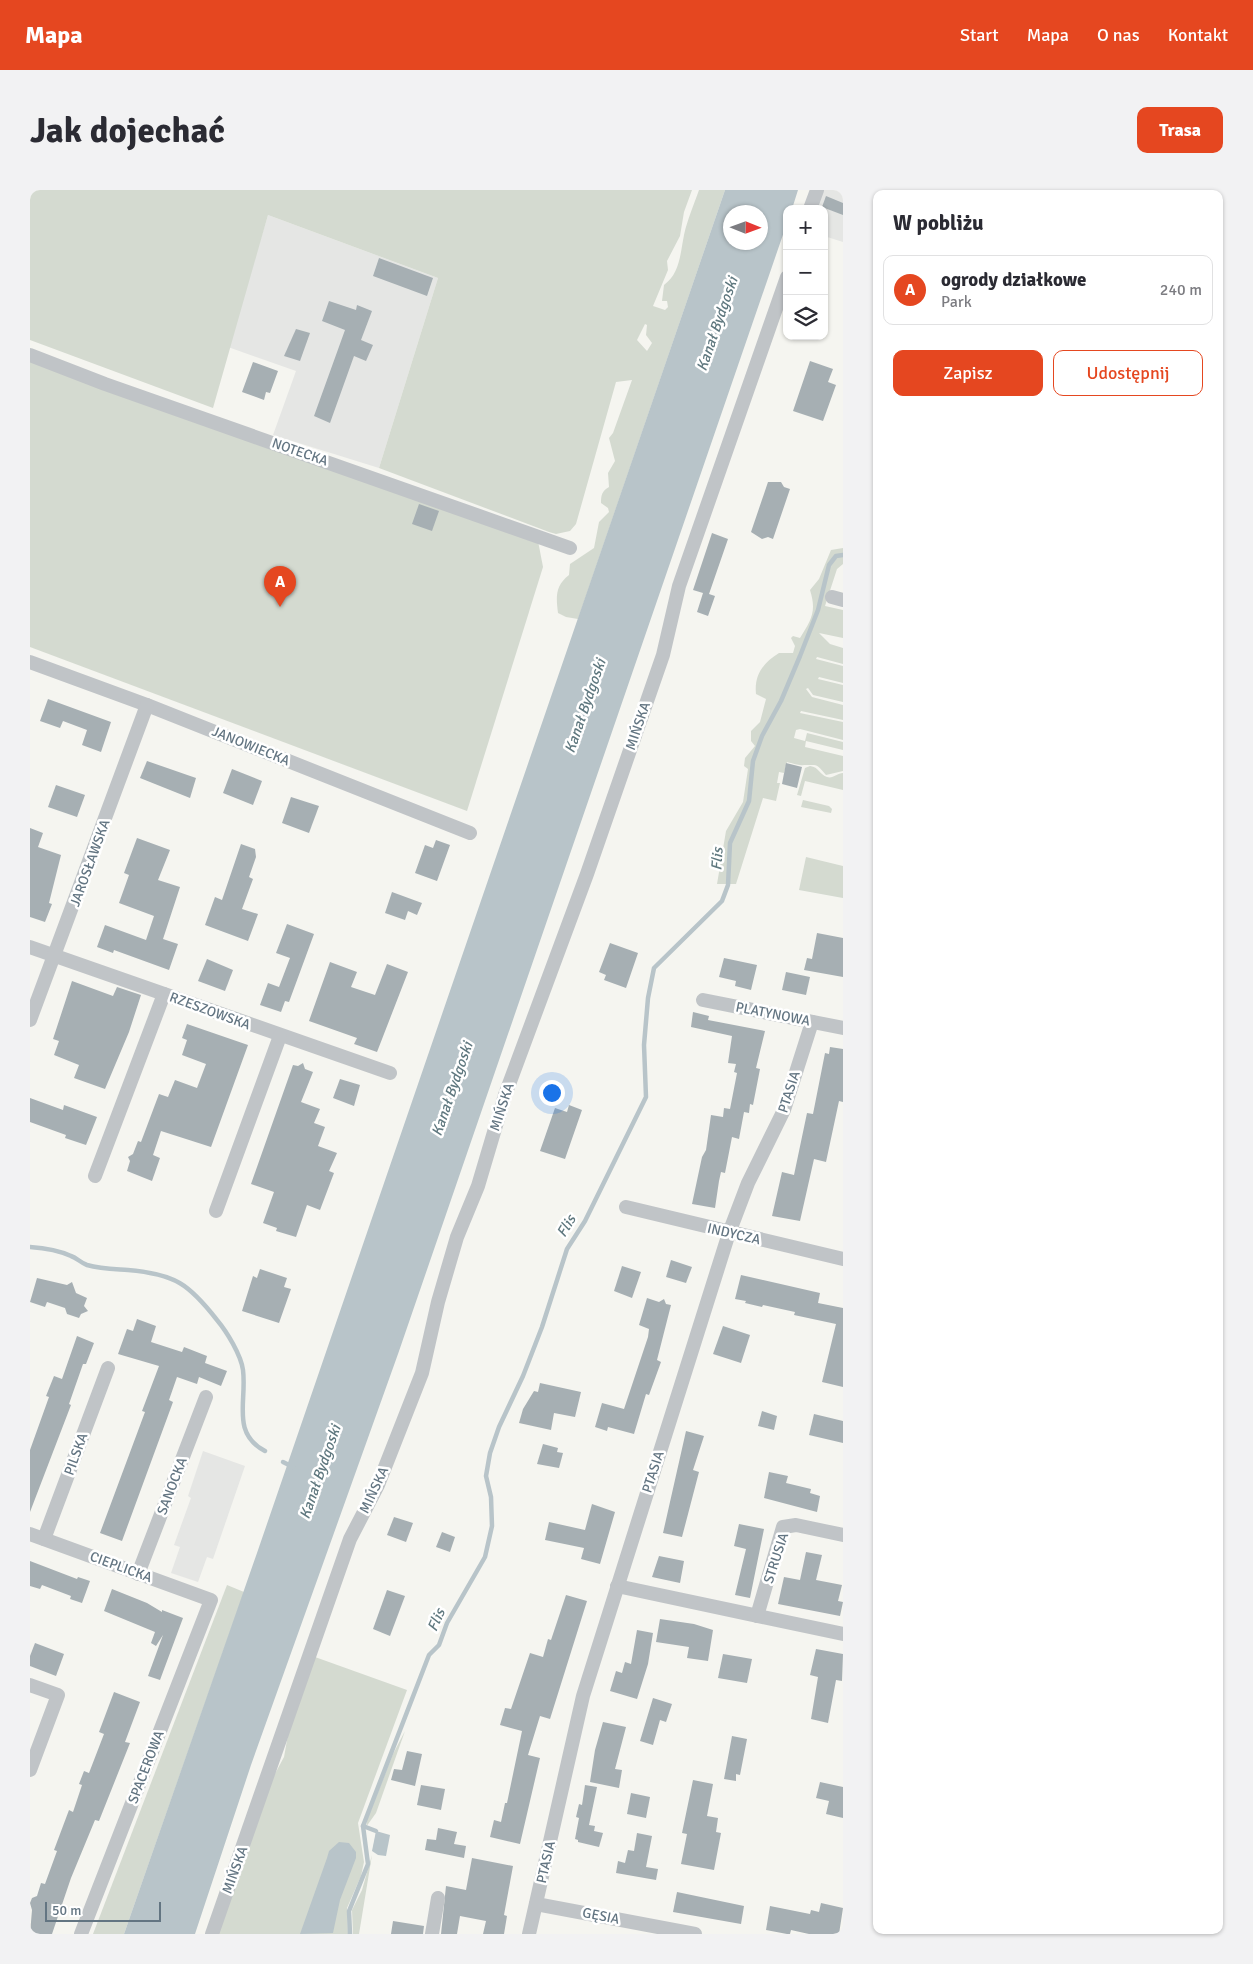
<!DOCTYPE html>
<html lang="pl">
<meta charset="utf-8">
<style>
body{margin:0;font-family:Signika,sans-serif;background:#f2f2f3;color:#2b2b33}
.controls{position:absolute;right:15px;top:15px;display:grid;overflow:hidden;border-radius:10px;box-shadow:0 1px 4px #0004}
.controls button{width:45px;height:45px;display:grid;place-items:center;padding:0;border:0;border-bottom:1px solid #e1e1e2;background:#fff;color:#2b2b33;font:25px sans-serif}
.compass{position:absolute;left:693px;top:15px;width:45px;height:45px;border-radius:50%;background:#fff;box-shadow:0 1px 4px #0004;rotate:91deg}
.scale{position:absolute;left:15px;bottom:12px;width:116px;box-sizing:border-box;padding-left:5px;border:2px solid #637582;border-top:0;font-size:14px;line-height:18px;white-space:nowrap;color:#637582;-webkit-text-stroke:4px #fff;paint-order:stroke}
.you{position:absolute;left:521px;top:902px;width:18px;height:18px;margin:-12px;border:4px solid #fff;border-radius:50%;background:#1a73e8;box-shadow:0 0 0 8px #1a73e833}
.badge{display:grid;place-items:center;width:32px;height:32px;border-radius:50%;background:#e54720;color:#fff;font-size:16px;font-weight:700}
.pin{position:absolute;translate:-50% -41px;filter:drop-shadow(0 1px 2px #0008)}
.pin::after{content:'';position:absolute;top:26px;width:18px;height:15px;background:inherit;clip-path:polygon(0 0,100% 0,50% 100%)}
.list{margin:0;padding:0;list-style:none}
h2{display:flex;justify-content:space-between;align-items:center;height:65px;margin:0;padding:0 20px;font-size:21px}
h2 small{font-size:16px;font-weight:400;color:#7c7c81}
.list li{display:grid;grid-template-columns:32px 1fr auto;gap:15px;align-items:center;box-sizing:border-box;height:70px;margin:0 10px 10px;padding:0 10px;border:1px solid #e1e1e2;border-radius:10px}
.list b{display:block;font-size:19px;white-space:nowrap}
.list p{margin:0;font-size:16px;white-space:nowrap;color:#7c7c81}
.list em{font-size:16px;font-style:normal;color:#7c7c81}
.actions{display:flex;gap:10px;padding:15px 20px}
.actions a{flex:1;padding:11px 0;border:1px solid #e54720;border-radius:10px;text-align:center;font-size:18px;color:#e54720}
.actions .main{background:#e54720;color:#fff}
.icon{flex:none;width:28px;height:28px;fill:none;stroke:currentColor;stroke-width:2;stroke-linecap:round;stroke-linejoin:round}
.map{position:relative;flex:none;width:813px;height:1744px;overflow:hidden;border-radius:10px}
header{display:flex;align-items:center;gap:30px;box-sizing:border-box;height:70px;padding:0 25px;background:#e54720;color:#fff}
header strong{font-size:24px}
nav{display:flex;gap:28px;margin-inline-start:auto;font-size:18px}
.intro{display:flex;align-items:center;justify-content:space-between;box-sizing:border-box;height:120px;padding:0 30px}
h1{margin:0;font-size:35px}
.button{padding:12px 22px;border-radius:10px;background:#e54720;color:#fff;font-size:18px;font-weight:700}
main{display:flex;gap:30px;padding:0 30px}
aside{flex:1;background:#fff;border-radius:10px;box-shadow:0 1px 4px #0004}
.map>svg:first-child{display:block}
.built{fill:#e5e6e4}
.green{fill:#d4dad0;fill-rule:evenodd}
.water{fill:#b8c4c9;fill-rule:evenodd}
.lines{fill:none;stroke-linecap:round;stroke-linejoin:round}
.stream{stroke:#b8c4c9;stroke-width:4.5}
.building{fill:#a6afb3}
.minor{stroke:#c0c4c7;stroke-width:14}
.labels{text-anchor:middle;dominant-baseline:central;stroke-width:5;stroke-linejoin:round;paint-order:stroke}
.street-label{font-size:14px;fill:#637582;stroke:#fff}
.water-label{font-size:15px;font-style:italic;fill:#5f787f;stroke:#fff}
</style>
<header>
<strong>Mapa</strong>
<nav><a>Start</a><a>Mapa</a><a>O nas</a><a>Kontakt</a></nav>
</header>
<div class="intro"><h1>Jak dojechać</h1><a class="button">Trasa</a></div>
<main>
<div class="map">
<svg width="813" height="1744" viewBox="0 0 813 1744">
<rect width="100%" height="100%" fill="#f5f5f0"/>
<g class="built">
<polygon points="790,0 813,0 813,52 794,46 794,19 782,19"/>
<polygon points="238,25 408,88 349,278 243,245 266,181 198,157"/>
<polygon points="173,1261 215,1276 183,1369 177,1367 168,1392 141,1383 150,1357 144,1355 161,1308 158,1306"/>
</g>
<g class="green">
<path d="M0,0h662l-8,22 -4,24 -13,25 1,9 -15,36 12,4 3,-3 -1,-6h-5l2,-16c16,-12 16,-30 20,-50 3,-14 10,-31 15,-45h26l-147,429 -12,-2 -8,-4c-2,-16 -3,-27 11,-38l1,-11 24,-16 5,-26 10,-10 -1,-4 -7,-5c0,-8 1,-12 8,-16l-1,-14 7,-12 -6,-23 4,-5 19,-53 -16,2 -40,142 -6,7 -14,3 -7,-2 -170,-64 59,-190 -170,-63 -55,193 -183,-68zM615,134l2,1 -1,10 6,8 -5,8 -10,-11z"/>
<polygon points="0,171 508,351 513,377 437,621 0,457"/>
<path d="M813,358v16l-6,5 -12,37 18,4v28l-24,-5 11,11 13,4v16l-26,-7 -1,2 27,7v17l-24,-6 -1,2 25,6v17l-30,-7 -5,-7 -2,1 6,8 31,8v15l-42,-9 -1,2 43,9v18l-43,-11 -4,1 -2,8 11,3 2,-8 36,9v8l-37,-9 -1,6 38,9v15l-17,4c-10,-12 -8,-10 -22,-10 -5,1 -12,-2 -17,-3l-3,11 -5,-1 -2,11h3l-4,18 -13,-3 -27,86h-19l9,-53 17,-29 5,-33 -4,-3 1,-8 10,-12 -4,-5v-10l9,-9 6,-23 -10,-5c-2,-19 7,-31 23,-41h14l2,-7 -4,-8 2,-2 7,2c11,-18 17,-26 10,-48l9,-11 12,-29z"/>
<path d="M780,576c9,1 10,9 17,11 6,2 10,-4 16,-4v17l-38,-9 -4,15 -4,-1 8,-27z"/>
<polygon points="773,610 799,616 802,619 801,623 771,617"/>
<polygon points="776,667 813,676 813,708 769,700"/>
<polygon points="197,1395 214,1402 94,1744 63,1744"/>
<polygon points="285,1467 377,1500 328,1633 334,1672 331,1686 317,1718 318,1744 186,1744 239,1595 254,1567 259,1539"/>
<polygon points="375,1541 346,1623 336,1637 337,1630 363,1564"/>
<polygon points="342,1665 329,1744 323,1744 322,1720 332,1700"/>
</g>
<g class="water">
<path d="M695,0h73l-6,19h-5v14l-389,1131 -147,411 -56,169h-71l133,-381zM700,22h30v30h-30z"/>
<polygon points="346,1641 360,1645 356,1666 348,1665 342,1661"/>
<polygon points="309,1652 319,1653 326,1662 326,1668 310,1710 303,1743 270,1744 297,1668 299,1661"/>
</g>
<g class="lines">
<g class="stream">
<path d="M0,1057c14,1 28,3 41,9 6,2 10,7 16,9 14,4 27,4 41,5 47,4 61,14 89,50 10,12 24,35 26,50 4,32 -12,63 22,81"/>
<polyline points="253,1272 263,1277"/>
<polyline points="333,1636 346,1641"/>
<polyline points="320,1744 319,1721 338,1674 333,1636 399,1465 409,1455 417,1433 455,1367 462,1336 461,1307 456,1286 460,1263 469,1237 493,1186 512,1137 537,1059 555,1031 616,907 614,855 618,808 624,778 692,711 698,695 700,653 719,611 723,571 732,546 751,511 770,466 788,420 799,375 806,366 813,365"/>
</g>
</g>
<g class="building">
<polygon points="796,6 813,13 813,25 792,17"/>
<polygon points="349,68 403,88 397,106 343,86"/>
<polygon points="299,111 326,120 327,115 342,121 331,150 343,155 336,171 324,166 300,233 284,226 315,140 292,131"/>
<polygon points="266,139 280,143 270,171 254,166"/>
<polygon points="780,171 803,179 798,192 806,195 793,231 763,221"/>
<polygon points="223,172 248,181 240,203 236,202 234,210 212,202"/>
<polygon points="738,292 751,292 754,297 760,299 743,349 738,347 732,349 721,342"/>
<polygon points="389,314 409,321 402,341 382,334"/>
<polygon points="682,343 698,349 679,404 685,406 678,426 667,422 673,403 663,400"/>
<polygon points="18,509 81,532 71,562 52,555 57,540 33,531 30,538 10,531"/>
<polygon points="117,571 166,588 160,608 110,588"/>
<polygon points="756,573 772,577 767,598 752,594"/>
<polygon points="202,579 232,591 223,615 193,603"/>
<polygon points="26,595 55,605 47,627 18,617"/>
<polygon points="261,607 289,616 279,643 252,633"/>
<polygon points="0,638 13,643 8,657 31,665 19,713 22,714 15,732 0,727"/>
<polygon points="107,648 140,660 128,690 150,697 133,749 148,754 139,780 84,760 83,763 67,757 75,735 116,750 124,726 89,713 99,685 94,683"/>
<polygon points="406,650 420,655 407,691 385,683 395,655 403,658"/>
<polygon points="211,654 225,659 226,667 219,687 223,689 212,719 228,724 218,751 175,735 185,707 192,710"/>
<polygon points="362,702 392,713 387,725 378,721 375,730 355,723"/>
<polygon points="257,734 284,744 259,812 255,811 251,822 230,815 238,793 249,797 260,768 246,763"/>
<polygon points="787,743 813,748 813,787 774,780 777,768 782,769"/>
<polygon points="580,753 608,763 596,798 574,790 576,785 569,782"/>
<polygon points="694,768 727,775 721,800 705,796 706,791 689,787"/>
<polygon points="177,769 203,780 195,801 168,791"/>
<polygon points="300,772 327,782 321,797 345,805 357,774 378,782 347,862 324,854 327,848 279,831"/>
<polygon points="756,782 780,787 776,805 752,800"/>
<polygon points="42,791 83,806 87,797 111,805 99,842 75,899 44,888 49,875 24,865 29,851 23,849"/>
<polygon points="663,822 679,826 678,830 735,841 726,878 730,879 723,915 720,914 719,923 714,922 709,949 702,947 695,983 691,982 689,991 685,1018 662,1014 672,967 676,960 681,925 693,927 694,918 700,919 707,883 704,882 706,874 698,873 702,846 661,837"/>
<polygon points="157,834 218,855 181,957 131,941 123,965 130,968 122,991 97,981 100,971 98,967 103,964 108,951 111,952 129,904 138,907 145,890 167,898 176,874 152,865 157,850 152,848"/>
<polygon points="800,857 813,859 813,912 809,911 796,972 784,969 770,1031 742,1026 752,982 764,985 777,923 783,924 795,863 799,864"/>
<polygon points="273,873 275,879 283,882 271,912 290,919 284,933 295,937 288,956 307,963 299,981 304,983 290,1020 277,1015 266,1047 246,1041 247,1038 233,1033 244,1002 221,994 263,875 268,876"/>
<polygon points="310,889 330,895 324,916 303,908"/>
<polygon points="0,908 33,920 34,915 67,927 56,955 35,948 36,945 0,932"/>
<polygon points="539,915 552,920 535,969 510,961 525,918 537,922"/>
<polygon points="641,1070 662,1077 656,1093 636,1087"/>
<polygon points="592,1076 611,1082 602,1108 584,1101"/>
<polygon points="230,1079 257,1088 254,1097 261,1099 249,1133 212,1121 223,1086 227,1088"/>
<polygon points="711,1085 790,1103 788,1113 813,1118 813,1197 792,1192 806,1134 764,1125 765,1122 733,1115 732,1117 715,1113 716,1111 705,1109"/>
<polygon points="7,1088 37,1095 42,1092 46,1103 57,1108 54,1116 58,1121 51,1124 49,1128 37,1124 35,1118 17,1112 15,1117 0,1112"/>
<polygon points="617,1108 629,1112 634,1109 636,1114 641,1115 627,1170 631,1172 619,1205 616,1204 604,1244 578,1237 577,1241 565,1237 572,1213 594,1219 618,1147 619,1139 609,1135"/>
<polygon points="107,1129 126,1136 121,1152 152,1162 154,1157 177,1166 175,1173 197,1181 191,1196 169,1187 167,1194 147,1187 139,1210 143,1212 92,1351 70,1343 115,1222 112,1221 129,1176 88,1164 97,1139 103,1141"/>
<polygon points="693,1136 720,1145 711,1173 683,1164"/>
<polygon points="47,1146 64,1153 56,1174 53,1174 39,1214 41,1215 0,1322 0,1260 19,1207 16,1206 24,1186 32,1189"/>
<polygon points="510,1193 551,1202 545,1227 524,1223 521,1240 489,1233 493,1219 504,1201 508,1202"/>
<polygon points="732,1221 747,1226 744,1240 728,1236"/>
<polygon points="784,1224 813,1231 813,1253 779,1245"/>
<polygon points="656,1241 674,1246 663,1280 669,1282 652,1347 633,1343"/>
<polygon points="513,1254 528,1258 527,1262 533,1263 529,1278 507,1274"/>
<polygon points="739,1282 758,1286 756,1293 781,1299 780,1303 790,1306 787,1322 734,1308"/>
<polygon points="562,1314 585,1322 570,1374 551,1369 554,1358 515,1350 519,1332 555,1340"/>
<polygon points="364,1327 383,1333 376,1352 357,1345"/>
<polygon points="709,1334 734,1339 720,1408 705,1405 716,1359 704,1356"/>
<polygon points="412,1342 425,1347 420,1362 406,1357"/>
<polygon points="776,1362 792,1365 786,1390 812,1395 808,1411 813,1412 810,1426 748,1414 754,1387 770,1390"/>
<polygon points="629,1366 654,1371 650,1393 622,1387"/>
<polygon points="0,1371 47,1389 48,1387 60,1391 52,1413 40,1409 41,1406 12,1395 10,1399 0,1396"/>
<polygon points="82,1399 117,1413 132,1422 132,1420 153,1428 130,1490 118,1486 133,1445 126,1456 121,1453 125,1442 74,1421"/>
<polygon points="357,1400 375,1406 360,1446 343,1439"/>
<polygon points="536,1405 557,1411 520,1529 510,1526 498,1565 510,1568 490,1654 460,1647 464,1630 471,1632 475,1613 477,1613 492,1541 470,1535 475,1518 481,1519 500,1463 513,1467 518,1449 521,1450"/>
<polygon points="630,1429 664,1434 683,1440 678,1471 657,1468 659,1457 626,1452"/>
<polygon points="607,1440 623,1443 618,1474 607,1509 580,1501 586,1481 592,1483 595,1472 601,1474"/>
<polygon points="5,1453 34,1464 26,1486 0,1476 0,1466"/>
<polygon points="786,1459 813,1464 812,1491 806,1490 798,1533 781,1529 788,1487 780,1485"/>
<polygon points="693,1464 722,1469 717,1493 688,1488"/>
<polygon points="84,1502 110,1512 95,1552 100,1553 69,1631 65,1630 41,1688 22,1744 0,1744 2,1720 0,1713 2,1708 7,1706 11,1693 15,1694 27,1661 24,1660 39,1620 43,1622 52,1595 49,1594 54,1581 59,1583 74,1544 69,1542"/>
<polygon points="623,1508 642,1514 636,1532 630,1530 623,1555 610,1551"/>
<polygon points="573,1532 596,1537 585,1579 592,1580 589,1598 560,1592 565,1560"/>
<polygon points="702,1546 717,1549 710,1585 706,1584 706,1591 694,1589"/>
<polygon points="377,1561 392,1564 385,1596 361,1590 364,1579 372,1580"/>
<polygon points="663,1590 683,1594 677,1626 688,1628 686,1642 691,1643 684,1680 651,1674 657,1644 652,1643"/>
<polygon points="790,1592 813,1597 813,1628 796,1624 799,1611 786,1608"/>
<polygon points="391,1595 415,1599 411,1620 387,1615"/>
<polygon points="555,1595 567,1597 559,1635 565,1636 564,1641 573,1643 569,1657 548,1652 548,1650 545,1649 549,1628 546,1627 549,1614 552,1615"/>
<polygon points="601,1603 620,1607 616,1628 597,1624"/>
<polygon points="408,1638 427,1642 424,1654 436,1656 434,1668 395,1660 397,1649 406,1650"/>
<polygon points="607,1643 622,1646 616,1677 628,1679 626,1690 586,1683 588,1671 595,1673 598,1660 604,1661"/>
<polygon points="442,1668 483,1676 474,1725 477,1726 474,1744 453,1744 456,1731 430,1726 427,1744 411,1744 416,1696 436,1700"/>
<polygon points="647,1702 714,1716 711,1734 643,1722"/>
<polygon points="791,1713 813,1718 809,1744 779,1744 761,1740 760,1744 757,1744 736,1740 740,1716 780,1724 781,1720 789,1722"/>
<polygon points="363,1731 394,1736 393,1744 361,1744"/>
</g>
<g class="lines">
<g class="minor">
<polyline points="780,19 787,0"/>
<polyline points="0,165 75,194 540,358"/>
<polyline points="802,407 813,410"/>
<polyline points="0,472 117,515 440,643"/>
<polyline points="0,757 360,883"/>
<polyline points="673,810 813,838"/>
<polyline points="0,830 117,515"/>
<polyline points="65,986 134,804"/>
<polyline points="596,1017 813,1069"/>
<polyline points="186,1021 250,846"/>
<polyline points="0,1344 181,1410 51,1744"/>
<polyline points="14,1349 78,1178"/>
<polyline points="108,1384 176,1207"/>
<polyline points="587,1396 813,1444"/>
<polyline points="727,1426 753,1337 766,1335 813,1345"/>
<polyline points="0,1495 28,1505 0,1580"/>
<polyline points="506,1714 665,1744"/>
<polyline points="182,1744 320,1349 348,1295 392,1183 408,1112 427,1047 448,996 475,905 557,684 633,465 649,396 757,87"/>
<polyline points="402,1744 408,1708"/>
<polyline points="499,1744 553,1506 699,1043 718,993 754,920 782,832"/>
</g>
</g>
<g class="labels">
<g class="street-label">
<text transform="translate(270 262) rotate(19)">NOTECKA</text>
<text transform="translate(608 536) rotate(-71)">MIŃSKA</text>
<text transform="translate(221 556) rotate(22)">JANOWIECKA</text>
<text transform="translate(60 673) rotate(-70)">JAROSŁAWSKA</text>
<text transform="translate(180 821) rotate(20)">RZESZOWSKA</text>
<text transform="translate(743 824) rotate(11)">PLATYNOWA</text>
<text transform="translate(759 902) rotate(-72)">PTASIA</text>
<text transform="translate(472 917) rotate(-72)">MIŃSKA</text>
<text transform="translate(704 1044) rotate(13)">INDYCZA</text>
<text transform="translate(46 1264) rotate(-70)">PILSKA</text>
<text transform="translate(623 1282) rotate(-72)">PTASIA</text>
<text transform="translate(142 1296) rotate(-69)">SANOCKA</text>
<text transform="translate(344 1300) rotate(-65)">MIŃSKA</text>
<text transform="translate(746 1368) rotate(-72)">STRUSIA</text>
<text transform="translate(91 1377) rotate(20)">CIEPLICKA</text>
<text transform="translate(116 1577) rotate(-69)">SPACEROWA</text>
<text transform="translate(516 1672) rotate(-77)">PTASIA</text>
<text transform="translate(205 1680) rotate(-70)">MIŃSKA</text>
<text transform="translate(571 1726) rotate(11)">GĘSIA</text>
</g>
<g class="water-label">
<text transform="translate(687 134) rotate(-71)">Kanał Bydgoski</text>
<text transform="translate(555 516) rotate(-71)">Kanał Bydgoski</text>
<text transform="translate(687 669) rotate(-86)">Flis</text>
<text transform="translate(422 899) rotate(-71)">Kanał Bydgoski</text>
<text transform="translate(536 1036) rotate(-59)">Flis</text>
<text transform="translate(290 1282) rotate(-71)">Kanał Bydgoski</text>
<text transform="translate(406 1430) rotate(-66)">Flis</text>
</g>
</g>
</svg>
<div class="controls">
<button>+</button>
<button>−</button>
<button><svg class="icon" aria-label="layers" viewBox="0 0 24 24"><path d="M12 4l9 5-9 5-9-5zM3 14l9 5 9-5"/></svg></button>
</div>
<svg class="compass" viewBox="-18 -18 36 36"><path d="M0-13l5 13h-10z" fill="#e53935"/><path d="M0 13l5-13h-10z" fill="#7c7c81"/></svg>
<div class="scale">50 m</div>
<div class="you"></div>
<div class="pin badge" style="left:250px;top:417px">A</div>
</div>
<aside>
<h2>W pobliżu<small></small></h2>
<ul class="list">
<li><span class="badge">A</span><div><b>ogrody działkowe</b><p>Park</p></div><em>240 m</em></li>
</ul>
<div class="actions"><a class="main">Zapisz</a><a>Udostępnij</a></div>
</aside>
</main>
